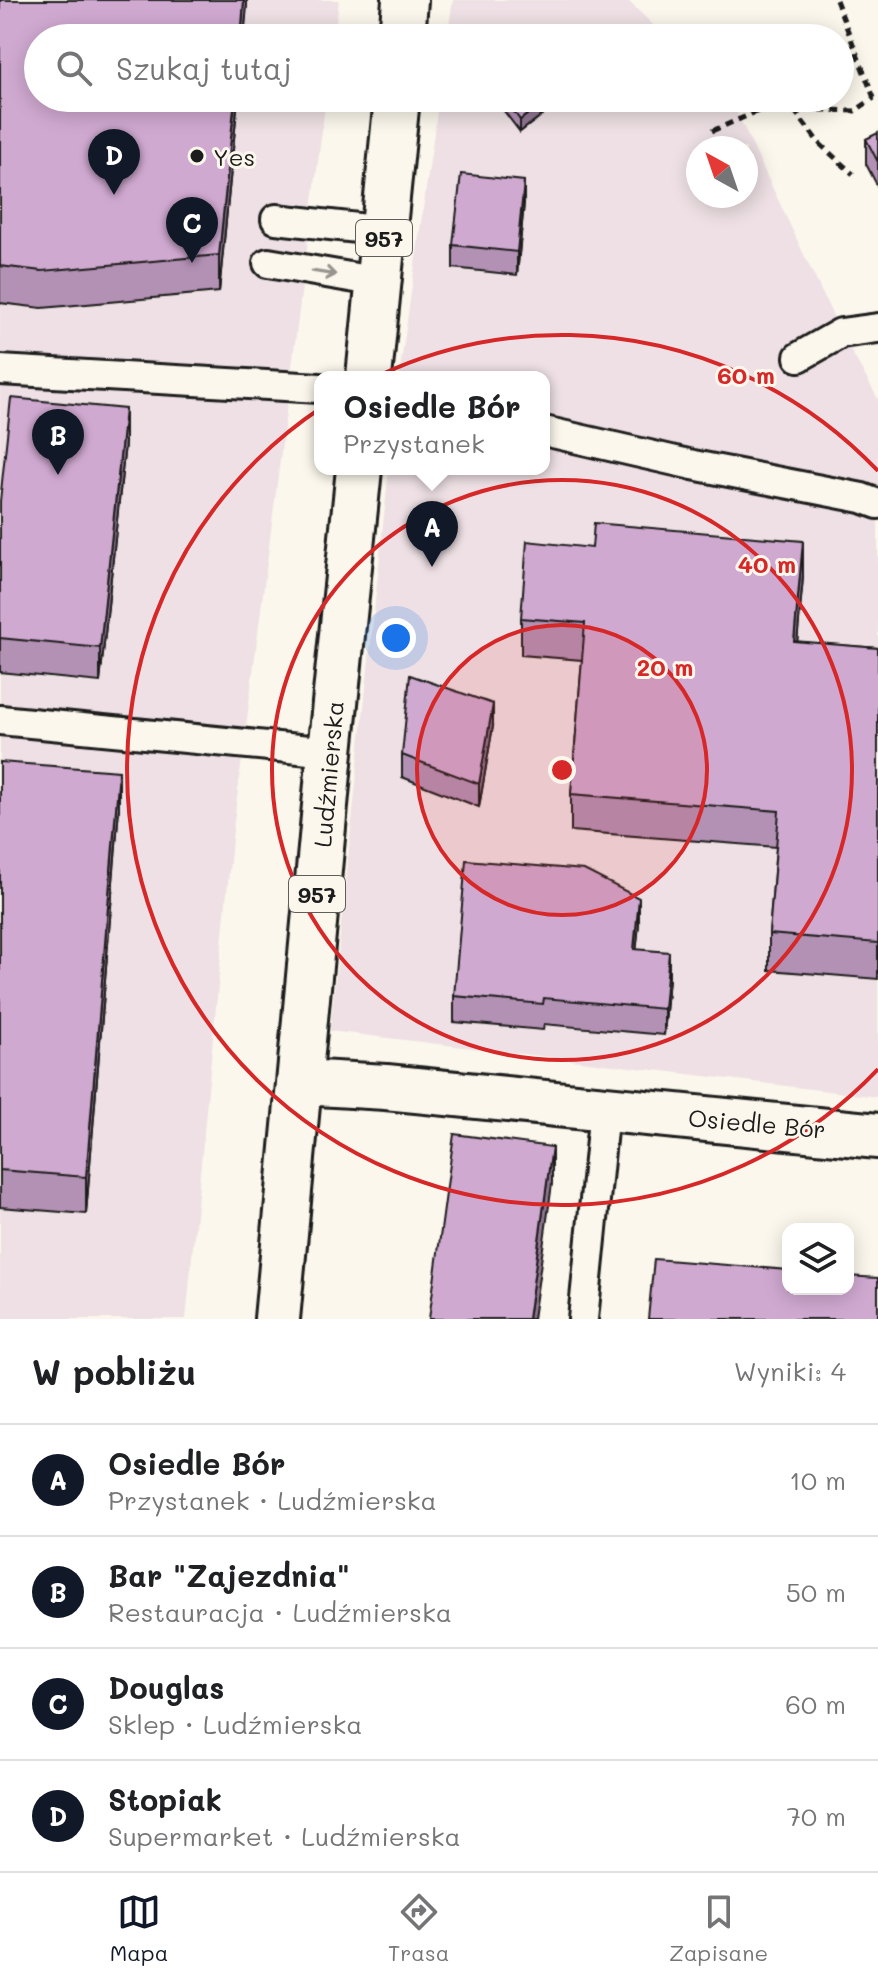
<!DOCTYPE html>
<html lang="pl">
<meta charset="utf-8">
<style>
body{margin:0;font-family:Mali,sans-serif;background:#f6f6f6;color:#202124}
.controls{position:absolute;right:24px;bottom:24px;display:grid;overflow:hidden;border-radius:16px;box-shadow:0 4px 20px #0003}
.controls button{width:72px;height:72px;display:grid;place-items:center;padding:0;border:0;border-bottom:2px solid #e0e0e0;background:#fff;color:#202124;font:40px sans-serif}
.compass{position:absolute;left:686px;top:136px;width:72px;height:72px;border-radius:50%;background:#fff;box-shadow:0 4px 20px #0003;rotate:320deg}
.you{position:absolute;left:396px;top:638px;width:28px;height:28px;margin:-20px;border:6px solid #fff;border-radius:50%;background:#1a73e8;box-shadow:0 0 0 12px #1a73e833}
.badge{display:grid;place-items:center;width:52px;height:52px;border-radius:50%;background:#111827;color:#fff;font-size:26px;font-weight:700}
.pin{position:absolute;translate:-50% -66px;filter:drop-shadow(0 2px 4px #0008)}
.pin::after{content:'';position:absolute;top:42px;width:28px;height:24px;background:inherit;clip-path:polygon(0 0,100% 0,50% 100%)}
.popup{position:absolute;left:314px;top:371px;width:236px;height:104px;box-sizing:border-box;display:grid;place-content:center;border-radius:16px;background:#fff;filter:drop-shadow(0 2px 6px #0005);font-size:26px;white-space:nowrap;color:#757577}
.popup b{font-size:30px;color:#202124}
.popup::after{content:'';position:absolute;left:50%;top:100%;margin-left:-16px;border:16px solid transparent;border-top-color:#fff}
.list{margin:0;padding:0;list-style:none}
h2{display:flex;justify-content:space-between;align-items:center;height:104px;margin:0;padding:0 32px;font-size:34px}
h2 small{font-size:26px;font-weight:400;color:#757577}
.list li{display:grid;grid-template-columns:52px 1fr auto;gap:24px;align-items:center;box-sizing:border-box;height:112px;padding:0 32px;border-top:2px solid #e0e0e0}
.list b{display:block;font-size:30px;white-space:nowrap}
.list p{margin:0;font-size:26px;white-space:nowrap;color:#757577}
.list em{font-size:26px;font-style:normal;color:#757577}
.icon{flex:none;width:44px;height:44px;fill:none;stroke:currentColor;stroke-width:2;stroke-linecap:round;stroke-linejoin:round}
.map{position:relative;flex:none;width:878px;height:1319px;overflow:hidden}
.search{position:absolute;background:#fff;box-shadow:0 4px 20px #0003;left:24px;right:24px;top:24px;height:88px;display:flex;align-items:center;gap:20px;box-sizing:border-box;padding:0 28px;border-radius:44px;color:#757577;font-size:30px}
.sheet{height:552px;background:#fff}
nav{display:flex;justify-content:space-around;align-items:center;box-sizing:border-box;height:112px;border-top:2px solid #e0e0e0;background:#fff;font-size:22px;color:#757577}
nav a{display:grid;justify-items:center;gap:4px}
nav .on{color:#111827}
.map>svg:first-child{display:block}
.built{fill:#eee0e4;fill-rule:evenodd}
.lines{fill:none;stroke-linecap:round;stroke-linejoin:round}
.service-casing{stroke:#1c1c1c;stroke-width:34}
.minor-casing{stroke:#1c1c1c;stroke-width:50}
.primary-casing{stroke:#1c1c1c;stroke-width:50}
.path{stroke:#1c1c1c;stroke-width:5;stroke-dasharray:8 6;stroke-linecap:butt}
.service{stroke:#fbf7ec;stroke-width:28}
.minor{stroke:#fbf7ec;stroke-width:44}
.primary{stroke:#fbf7ec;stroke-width:44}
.wall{fill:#b391b4;stroke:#1c1c1c;stroke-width:2}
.shaded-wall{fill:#927692;stroke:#1c1c1c;stroke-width:2}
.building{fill:#d0a9d1;stroke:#1c1c1c;stroke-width:2}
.oneway{stroke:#97948e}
.ring{fill:none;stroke:#d62828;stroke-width:4}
.poi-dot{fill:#1c1c1c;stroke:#fbf7ec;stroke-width:3}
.labels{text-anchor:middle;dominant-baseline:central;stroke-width:6;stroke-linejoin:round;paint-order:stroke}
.shield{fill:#fbf7ec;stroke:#5f5e5a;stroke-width:2}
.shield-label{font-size:22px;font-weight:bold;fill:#1c1c1c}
.poi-label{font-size:24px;fill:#1c1c1c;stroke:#fbf7ec;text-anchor:start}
.street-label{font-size:24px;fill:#1c1c1c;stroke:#fbf7ec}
.centre{fill:#d62828;stroke:#fbf7ec;stroke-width:4}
.ring-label{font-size:24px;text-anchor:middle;font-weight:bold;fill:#d62828;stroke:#fbf7ec;stroke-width:6;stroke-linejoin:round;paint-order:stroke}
</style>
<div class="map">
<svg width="878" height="1319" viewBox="0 0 878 1319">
<rect width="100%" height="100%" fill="#fbf7ec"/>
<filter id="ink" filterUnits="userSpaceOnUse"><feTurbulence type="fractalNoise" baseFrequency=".0125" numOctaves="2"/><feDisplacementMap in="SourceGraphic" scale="16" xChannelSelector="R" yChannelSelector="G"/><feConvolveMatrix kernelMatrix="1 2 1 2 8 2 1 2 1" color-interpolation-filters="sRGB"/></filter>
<g filter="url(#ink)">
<g class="built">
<polygon points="0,0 339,0 334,38 38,38 38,98 326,98 233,829 186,1319 0,1319"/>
<polygon points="453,0 627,0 667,38 447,38"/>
<path d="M439,98h291l111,235 37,66v698l-548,-66 59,-562h155v-92h-145zM698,148h48v48h-48z"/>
</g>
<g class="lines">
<defs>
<g id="service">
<polyline points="276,219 385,231"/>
<polyline points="268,263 379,282"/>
<polyline points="799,357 841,333 878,328"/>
<polyline points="0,370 320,388"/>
<polyline points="544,431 693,465 862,498 878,504"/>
<polyline points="0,720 330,752"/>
<polyline points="583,1319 604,1110"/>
</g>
<polyline id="minor" points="301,1082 386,1087 878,1136"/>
<g id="primary">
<polyline points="402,38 405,0"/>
<polyline points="369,377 397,98"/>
<polyline points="277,1319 330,752 359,469"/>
</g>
</defs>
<use href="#service" class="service-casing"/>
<use href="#minor" class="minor-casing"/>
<use href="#primary" class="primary-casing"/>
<g class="path">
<polyline points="836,0 874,98 878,99"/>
<polyline points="794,110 819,143 853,174"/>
<polyline points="712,131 765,108 855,111 874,98"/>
</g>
<use href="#service" class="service"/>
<use href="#minor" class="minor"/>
<use href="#primary" class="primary"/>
</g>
<g class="wall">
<polygon points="0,0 247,0 244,38 38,38 38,98 238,98 219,292 42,308 0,303"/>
<polygon points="494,98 559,98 559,102 520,132"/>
<polygon points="878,133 878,187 866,164 866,139"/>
<polygon points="524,203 517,275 453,268 453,245"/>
<polygon points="125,444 100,682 0,672 0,501"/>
<polygon points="803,577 797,642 878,648 878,979 769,970 769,934 776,847 571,831 571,794 582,660 521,655 521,618"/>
<polygon points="493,726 479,807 402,777 402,755"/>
<polygon points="0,762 119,808 86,1214 0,1207"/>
<polygon points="639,924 636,950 669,978 664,1035 544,1024 543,1030 454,1022 454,996"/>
</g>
<g class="shaded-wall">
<polygon points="244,0 247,0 247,6 244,38 241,38"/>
<polygon points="235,98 238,98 219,292 219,255"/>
<polygon points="549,98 559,98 559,102 520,132 520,120"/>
<polygon points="524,181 524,203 517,275 517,252"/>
<polygon points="125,409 125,444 100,682 100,648"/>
<polygon points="803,541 803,577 794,678 794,641"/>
<polygon points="493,704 493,726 479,807 479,784"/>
<polygon points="119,771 119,808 86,1214 86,1177"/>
<polygon points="639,898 639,924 634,975 634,949"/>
<polygon points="669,952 669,978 664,1035 664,1009"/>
<polygon points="552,1147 552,1184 533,1319 528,1319"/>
</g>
<g class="building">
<polygon points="0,0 244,0 241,38 38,38 38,98 235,98 219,255 42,271 0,266"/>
<polygon points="504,98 549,98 520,120"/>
<polygon points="878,133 878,162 866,139"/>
<polygon points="461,174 524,181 517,252 453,245"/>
<polygon points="11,398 125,409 100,648 0,638 0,501"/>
<polygon points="594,523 803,541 794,641 878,648 878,943 769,934 779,811 571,794 585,623 521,618 527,541 592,548"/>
<polygon points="410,675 493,704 479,784 402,755"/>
<polygon points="0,762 119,771 86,1177 0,1170"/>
<polygon points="466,860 584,870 639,898 634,949 669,952 664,1009 544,998 543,1004 454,996"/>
<polygon points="454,1134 552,1147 528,1319 429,1319"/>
<polygon points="654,1259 788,1270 788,1289 848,1289 848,1276 878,1278 878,1319 648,1319"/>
</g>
<defs><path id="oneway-shaft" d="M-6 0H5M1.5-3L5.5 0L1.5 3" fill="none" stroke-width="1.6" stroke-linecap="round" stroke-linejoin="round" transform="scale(2)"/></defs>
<use class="oneway" href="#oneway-shaft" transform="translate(324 273) rotate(9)"/>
</g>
<circle cx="562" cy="770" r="145" fill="#d62828" fill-opacity=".12"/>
<g class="ring">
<circle cx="562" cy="770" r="145"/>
<circle cx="562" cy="770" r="290"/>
<path d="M878 1069A435 435 0 1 1 878 471"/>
</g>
<circle class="poi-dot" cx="197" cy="156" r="8"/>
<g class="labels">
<g class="shield">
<rect x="356" y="220" width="56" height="36" rx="6"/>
<rect x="289" y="876" width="56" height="36" rx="6"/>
</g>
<g class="shield-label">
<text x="384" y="238">957</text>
<text x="317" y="894">957</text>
</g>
<g class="poi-label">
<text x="213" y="156">Yes</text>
</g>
<g class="street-label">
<text transform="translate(328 774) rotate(-85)">Ludźmierska</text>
<text transform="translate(757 1123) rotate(5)">Osiedle Bór</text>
</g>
</g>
<circle cx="562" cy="770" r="12" class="centre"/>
<g class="ring-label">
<text x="746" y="384">60 m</text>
<text x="767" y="573">40 m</text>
<text x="665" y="676">20 m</text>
</g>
</svg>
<div class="controls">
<button><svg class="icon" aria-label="layers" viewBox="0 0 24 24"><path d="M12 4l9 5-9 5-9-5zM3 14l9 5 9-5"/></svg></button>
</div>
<svg class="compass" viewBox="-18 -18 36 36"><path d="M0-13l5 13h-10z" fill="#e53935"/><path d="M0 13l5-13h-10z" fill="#757577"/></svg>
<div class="you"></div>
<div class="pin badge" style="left:432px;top:567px">A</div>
<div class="popup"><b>Osiedle Bór</b>Przystanek</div>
<div class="pin badge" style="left:58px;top:475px">B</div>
<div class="pin badge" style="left:192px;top:263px">C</div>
<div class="pin badge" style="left:114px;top:195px">D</div>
<div class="search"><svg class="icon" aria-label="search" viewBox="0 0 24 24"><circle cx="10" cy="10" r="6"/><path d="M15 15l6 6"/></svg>Szukaj tutaj</div>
</div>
<section class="sheet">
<h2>W pobliżu<small>Wyniki: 4</small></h2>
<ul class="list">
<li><span class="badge">A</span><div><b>Osiedle Bór</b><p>Przystanek · Ludźmierska</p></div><em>10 m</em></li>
<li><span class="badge">B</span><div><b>Bar &quot;Zajezdnia&quot;</b><p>Restauracja · Ludźmierska</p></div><em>50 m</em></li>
<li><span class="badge">C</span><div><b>Douglas</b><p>Sklep · Ludźmierska</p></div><em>60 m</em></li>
<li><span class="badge">D</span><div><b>Stopiak</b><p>Supermarket · Ludźmierska</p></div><em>70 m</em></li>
</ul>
</section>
<nav>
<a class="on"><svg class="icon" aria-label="map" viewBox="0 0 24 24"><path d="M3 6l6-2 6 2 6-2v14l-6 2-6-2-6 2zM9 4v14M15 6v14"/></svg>Mapa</a>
<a><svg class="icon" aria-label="directions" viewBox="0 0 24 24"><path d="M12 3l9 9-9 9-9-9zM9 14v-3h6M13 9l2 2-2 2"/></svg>Trasa</a>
<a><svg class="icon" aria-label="saved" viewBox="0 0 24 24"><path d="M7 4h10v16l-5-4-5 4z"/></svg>Zapisane</a>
</nav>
